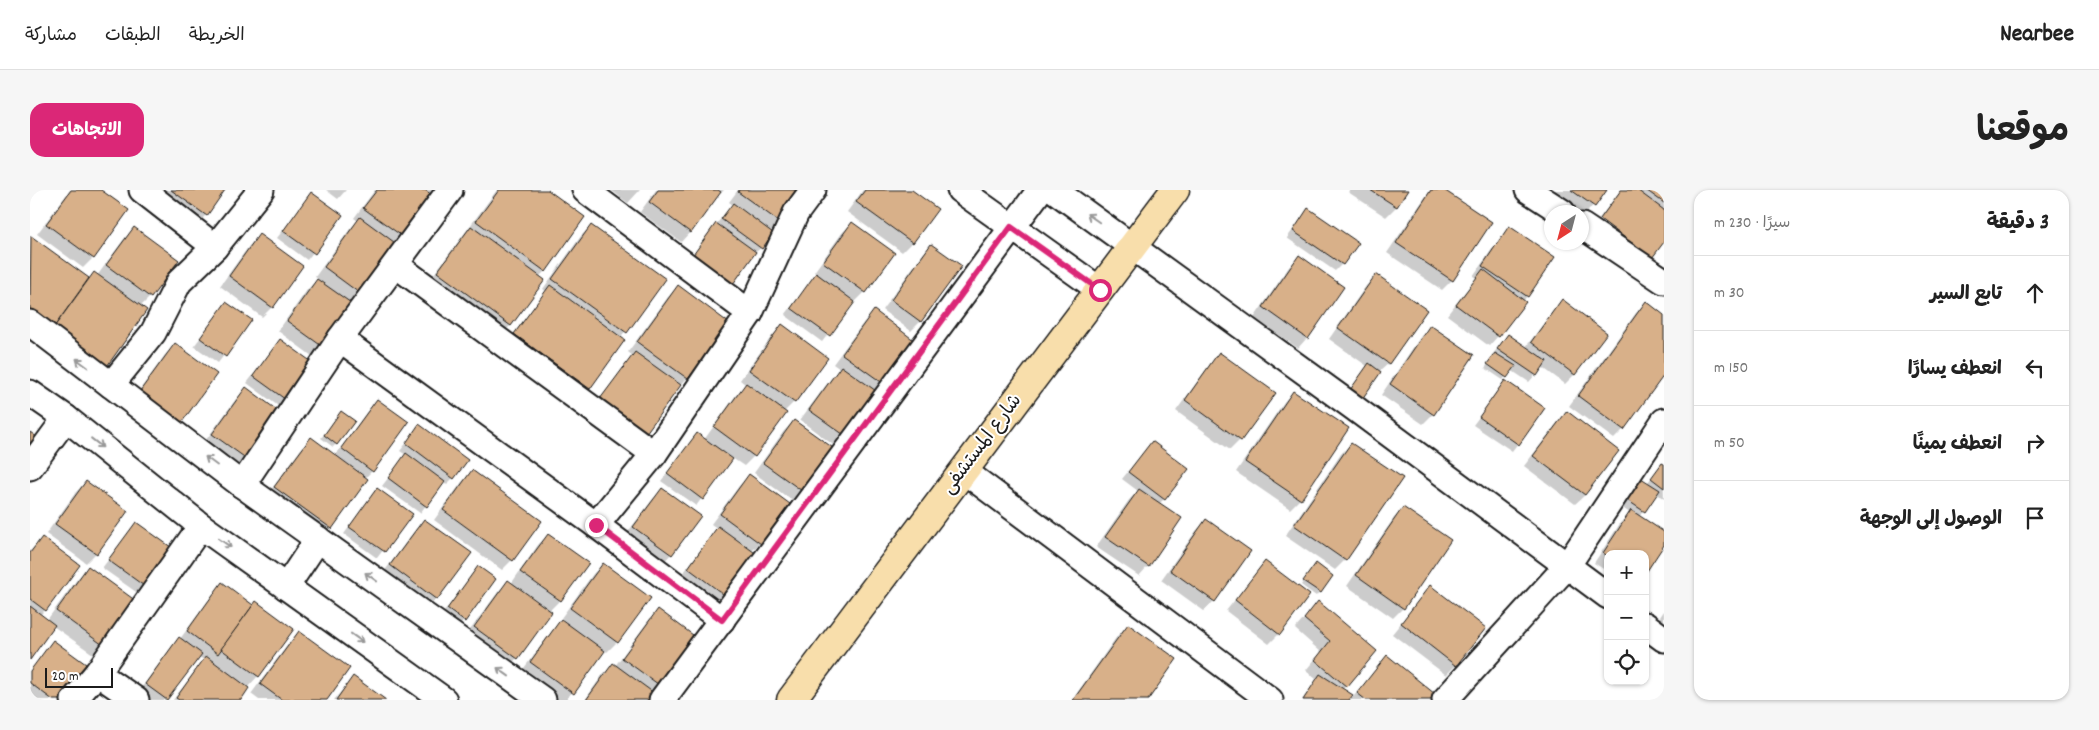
<!DOCTYPE html>
<html lang="ar">
<meta charset="utf-8">
<style>
body{margin:0;font-family:Dekko,"Playpen Sans Arabic",sans-serif;background:#f6f6f6;color:#222;direction:rtl}
.controls{position:absolute;right:15px;bottom:15px;display:grid;overflow:hidden;border-radius:10px;box-shadow:0 1px 4px #0004}
.controls button{width:45px;height:45px;display:grid;place-items:center;padding:0;border:0;border-bottom:1px solid #e0e0e0;background:#fff;color:#222;font:25px sans-serif}
.compass{position:absolute;left:1514px;top:15px;width:45px;height:45px;border-radius:50%;background:#fff;box-shadow:0 1px 4px #0004;rotate:216deg}
.scale{position:absolute;left:15px;bottom:12px;width:68px;box-sizing:border-box;padding-left:5px;border:2px solid #1c1c1c;border-top:0;font-size:14px;line-height:18px;white-space:nowrap;color:#1c1c1c;-webkit-text-stroke:4px #fff;paint-order:stroke}
.stop{position:absolute;width:15px;height:15px;margin:-11px;border:4px solid #db2777;border-radius:50%;background:#fff}
.stop.end{background:#db2777;border-color:#fff;box-shadow:0 1px 5px #0008}
.list{margin:0;padding:0;list-style:none}
h2{display:flex;justify-content:space-between;align-items:center;height:65px;margin:0;padding:0 20px;font-size:21px}
h2 small{font-size:16px;font-weight:400;color:#767676}
.list li{display:grid;grid-template-columns:32px 1fr auto;gap:15px;align-items:center;box-sizing:border-box;height:75px;padding:0 20px;border-top:1px solid #e0e0e0}
.list b{display:block;font-size:19px;white-space:nowrap}
.list em{font-size:16px;font-style:normal;color:#767676}
.icon{flex:none;width:28px;height:28px;fill:none;stroke:currentColor;stroke-width:2;stroke-linecap:round;stroke-linejoin:round}
.map{position:relative;flex:none;width:1634px;height:510px;overflow:hidden;direction:ltr;border-radius:15px}
header{display:flex;align-items:center;gap:30px;box-sizing:border-box;height:70px;padding:0 25px;background:#fff;border-bottom:1px solid #e0e0e0}
header strong{font-size:24px}
nav{display:flex;gap:28px;margin-inline-start:auto;font-size:18px}
.intro{display:flex;align-items:center;justify-content:space-between;box-sizing:border-box;height:120px;padding:0 30px}
h1{margin:0;font-size:35px}
.button{padding:12px 22px;border-radius:15px;background:#db2777;color:#fff;font-size:18px;font-weight:700}
main{display:flex;gap:30px;padding:0 30px}
aside{flex:1;background:#fff;border-radius:15px;box-shadow:0 1px 4px #0004}
.map>svg:first-child{display:block}
.shadow{fill:#0003}
.building{fill:#d8b089;stroke:#1c1c1c}
.lines{fill:none;stroke-linecap:round;stroke-linejoin:round}
.minor-casing{stroke:#1c1c1c;stroke-width:29}
.highway-casing{stroke:#1c1c1c;stroke-width:31}
.minor{stroke:#fff;stroke-width:25}
.highway{stroke:#f8deab;stroke-width:28}
.oneway{stroke:#999}
.route{stroke:#db2777;stroke-width:6}
.labels{text-anchor:middle;dominant-baseline:central;stroke-width:4;stroke-linejoin:round;paint-order:stroke}
.street-label{font-size:19px;fill:#1c1c1c;stroke:#fff}
</style>
<header>
<strong>Nearbee</strong>
<nav><a>الخريطة</a><a>الطبقات</a><a>مشاركة</a></nav>
</header>
<div class="intro"><h1>موقعنا</h1><a class="button">الاتجاهات</a></div>
<main>
<aside>
<h2>3 دقيقة<small>سيرًا · 230 m</small></h2>
<ul class="list">
<li><svg class="icon" aria-label="ahead" viewBox="0 0 24 24"><path d="M12 20V5M6 11l6-6 6 6"/></svg><div><b>تابع السير</b></div><em>30 m</em></li>
<li><svg class="icon" aria-label="left" viewBox="0 0 24 24"><path d="M17 20v-9H6M10 6l-5 5 5 5"/></svg><div><b>انعطف يسارًا</b></div><em>150 m</em></li>
<li><svg class="icon" aria-label="right" viewBox="0 0 24 24"><path d="M7 20v-9h11M14 6l5 5-5 5"/></svg><div><b>انعطف يمينًا</b></div><em>50 m</em></li>
<li><svg class="icon" aria-label="arrive" viewBox="0 0 24 24"><path d="M6 21V4h12l-3 4 3 4H6"/></svg><div><b>الوصول إلى الوجهة</b></div></li>
</ul>
</aside>
<div class="map">
<svg width="1634" height="510" viewBox="0 0 1634 510">
<rect width="100%" height="100%" fill="#fff"/>
<filter id="ink" filterUnits="userSpaceOnUse"><feTurbulence type="fractalNoise" baseFrequency=".02" numOctaves="2"/><feDisplacementMap in="SourceGraphic" scale="10" xChannelSelector="R" yChannelSelector="G"/><feConvolveMatrix kernelMatrix="1 2 1 2 8 2 1 2 1" color-interpolation-filters="sRGB"/></filter>
<g filter="url(#ink)">
<g class="shadow">
<polygon points="40,0 69,0 63,68 53,78 7,44"/>
<polygon points="133,0 194,0 176,25 166,35 128,7"/>
<polygon points="296,0 316,0 308,9"/>
<polygon points="345,0 402,0 292,157 282,166 248,141 277,100 288,89 285,87 320,39 328,31 324,28"/>
<polygon points="467,0 516,0 515,81 509,87 481,135 471,145 398,92"/>
<polygon points="581,0 610,0 598,13"/>
<polygon points="626,0 694,0 690,4 688,3 660,42 651,52 610,22"/>
<polygon points="708,0 773,0 750,32 740,42 742,43 731,58 723,64 695,100 657,73 680,41 703,15 699,12"/>
<polygon points="833,0 880,0 906,19 882,52 872,62 817,22"/>
<polygon points="1320,0 1377,0 1366,17 1356,27 1318,2"/>
<polygon points="1400,0 1412,0 1422,90 1412,100 1357,63"/>
<polygon points="1518,0 1576,0 1554,26"/>
<polygon points="1591,0 1634,0 1634,50 1611,77 1561,39"/>
<polygon points="281,4 311,26 277,70 247,48"/>
<polygon points="1278,19 1312,74 1305,81 1257,48"/>
<polygon points="822,33 864,63 835,102 825,112 824,111 792,152 755,125 787,84 784,82 812,43"/>
<polygon points="561,36 634,90 590,148 594,150 559,198 549,208 475,155 516,101 513,99 551,46"/>
<polygon points="1480,38 1497,106 1468,146 1459,156 1417,125 1446,88 1443,86 1470,48"/>
<polygon points="104,39 120,107 110,117 74,178 0,137 1,48 59,89 64,84 67,86 94,49"/>
<polygon points="229,46 242,117 232,127 190,96 219,56"/>
<polygon points="901,55 891,131 881,141 852,120 892,65"/>
<polygon points="1269,67 1277,148 1268,158 1224,128 1259,77"/>
<polygon points="1346,86 1395,120 1358,174 1349,182 1337,176 1299,149 1336,96"/>
<polygon points="648,97 657,188 648,198 561,220 603,166 598,162 638,107"/>
<polygon points="1532,111 1545,184 1535,194 1512,177 1499,192 1481,180 1473,190 1455,178 1463,167 1461,166 1478,146 1495,158 1523,121"/>
<polygon points="197,113 220,131 188,173 164,156"/>
<polygon points="1616,113 1634,126 1634,183 1594,239 1584,249 1539,216 1606,123"/>
<polygon points="844,122 853,193 845,202 806,257 770,230 802,187 810,179 803,174 834,132"/>
<polygon points="752,136 764,212 754,222 724,266 714,276 702,268 666,316 631,291 667,245 674,250 706,205 716,195 710,190 742,146"/>
<polygon points="1401,136 1403,224 1393,234 1351,205 1391,146"/>
<polygon points="250,150 284,175 251,218 217,193"/>
<polygon points="145,155 151,231 141,241 101,212 135,165"/>
<polygon points="1190,164 1210,250 1200,260 1146,221 1180,174"/>
<polygon points="1475,192 1514,219 1482,261 1443,235"/>
<polygon points="216,199 216,268 206,278 173,254 206,209"/>
<polygon points="1263,202 1270,309 1260,319 1206,282 1254,212"/>
<polygon points="347,210 342,281 335,288 337,289 301,338 291,348 235,308 271,259 281,249 305,266 338,220"/>
<polygon points="1537,223 1555,305 1545,314 1494,276 1527,233"/>
<polygon points="308,226 306,254 303,257 291,248"/>
<polygon points="764,231 804,260 764,312 724,283 754,241"/>
<polygon points="390,236 423,288 416,295 414,292 390,323 352,296 376,265 370,261"/>
<polygon points="1122,252 1134,309 1129,314 1118,376 1109,386 1066,357 1099,310 1108,301 1092,289"/>
<polygon points="1321,254 1371,288 1315,370 1305,380 1255,346 1311,264"/>
<polygon points="1633,275 1634,309 1626,303 1609,327 1634,344 1634,353 1615,364 1578,364 1578,382 1564,373 1591,332 1600,323 1591,317 1605,296 1611,289 1617,293"/>
<polygon points="442,282 482,370 472,380 404,330 432,292"/>
<polygon points="719,286 730,353 721,362 696,406 686,416 649,389 679,348 688,339 681,334 709,296"/>
<polygon points="56,292 96,321 66,363 56,373 16,344 46,302"/>
<polygon points="347,300 381,324 347,368 314,344"/>
<polygon points="632,300 641,364 632,374 594,347 622,310"/>
<polygon points="1374,318 1373,418 1363,428 1317,396 1364,328"/>
<polygon points="394,330 406,409 397,419 351,386 385,340"/>
<polygon points="1176,331 1220,362 1184,411 1174,421 1131,390 1166,341"/>
<polygon points="106,334 143,361 109,404 72,378"/>
<polygon points="518,345 557,373 530,410 519,421 520,422 487,468 477,478 435,447 468,402 478,392 481,394 508,355"/>
<polygon points="12,349 15,420 10,425 17,430 48,388 58,378 72,455 63,464 23,436 0,467 0,361"/>
<polygon points="1235,372 1249,444 1239,454 1196,421"/>
<polygon points="573,374 587,452 577,462 574,460 536,510 529,510 491,482 522,441 533,429 531,428 563,384"/>
<polygon points="448,377 434,431 427,438 411,426"/>
<polygon points="1283,378 1301,386 1286,406 1271,395"/>
<polygon points="193,394 223,416 228,486 217,498 209,510 143,510 174,470 169,467 137,510 121,510 109,501 142,456 150,449 183,404"/>
<polygon points="1400,397 1426,475 1416,485 1362,444"/>
<polygon points="1288,413 1345,461 1312,500 1323,507 1357,467 1399,510 1272,510 1287,490 1276,480 1291,462 1265,439"/>
<polygon points="628,421 665,448 623,510 555,510 573,484 583,475 585,476 618,431"/>
<polygon points="1634,421 1634,435 1628,430"/>
<polygon points="1098,435 1116,510 1042,510 1088,445"/>
<polygon points="269,443 296,510 229,510 221,504 259,453"/>
<polygon points="23,452 35,510 0,510 0,481"/>
<polygon points="323,488 354,510 304,510"/>
</g>
<g class="building">
<polygon points="41,0 71,0 99,20 64,69 16,34"/>
<polygon points="141,0 195,0 177,26"/>
<polygon points="347,0 395,0 402,5 372,46 333,18"/>
<polygon points="469,0 518,0 555,27 516,82 446,31"/>
<polygon points="628,0 688,0 691,2 661,43 619,12"/>
<polygon points="709,0 775,0 751,33 708,2"/>
<polygon points="835,0 882,0 908,19 883,53 826,12"/>
<polygon points="1340,0 1378,0 1367,17"/>
<polygon points="1401,0 1414,0 1462,32 1423,91 1366,53"/>
<polygon points="1541,0 1577,0 1565,17"/>
<polygon points="1591,0 1607,0 1634,20 1634,52 1622,68 1570,29"/>
<polygon points="1616,0 1634,0 1634,13"/>
<polygon points="281,2 313,25 285,64 253,41"/>
<polygon points="703,13 743,43 732,59 691,29"/>
<polygon points="1278,18 1329,53 1313,75 1263,41"/>
<polygon points="330,27 368,55 332,105 294,77"/>
<polygon points="822,32 865,63 836,103 793,72"/>
<polygon points="686,33 726,62 703,94 663,65"/>
<polygon points="561,35 636,89 597,143 522,89"/>
<polygon points="441,36 515,90 481,136 407,82"/>
<polygon points="1479,36 1525,67 1498,107 1452,76"/>
<polygon points="104,37 149,70 121,108 76,75"/>
<polygon points="229,44 273,76 243,118 199,86"/>
<polygon points="1,46 59,88 24,137 0,120"/>
<polygon points="901,54 932,76 891,132 861,110"/>
<polygon points="1269,65 1314,97 1278,149 1233,117"/>
<polygon points="1453,79 1496,112 1469,147 1426,115"/>
<polygon points="64,82 117,120 75,179 22,140"/>
<polygon points="786,83 825,112 800,146 761,118"/>
<polygon points="1346,84 1397,120 1359,174 1308,138"/>
<polygon points="287,89 324,115 293,157 257,131"/>
<polygon points="520,95 595,150 560,199 484,144"/>
<polygon points="648,95 699,133 658,189 607,152"/>
<polygon points="1532,109 1577,143 1545,185 1501,152"/>
<polygon points="1616,111 1634,125 1634,185 1594,240 1548,206"/>
<polygon points="196,112 222,130 196,167 170,148"/>
<polygon points="844,120 885,151 854,194 812,164"/>
<polygon points="752,134 798,168 765,213 719,180"/>
<polygon points="1400,135 1444,165 1404,225 1360,194"/>
<polygon points="1478,144 1517,171 1507,186 1467,159"/>
<polygon points="250,149 286,175 259,212 223,186"/>
<polygon points="145,153 187,184 152,232 110,201"/>
<polygon points="605,162 651,195 616,243 570,209"/>
<polygon points="1189,162 1246,203 1211,251 1155,210"/>
<polygon points="1465,163 1486,176 1477,188 1457,174"/>
<polygon points="1339,173 1351,182 1332,209 1320,200"/>
<polygon points="811,176 849,203 817,247 779,220"/>
<polygon points="1475,190 1515,218 1489,255 1449,227"/>
<polygon points="716,193 757,223 725,267 684,237"/>
<polygon points="216,197 251,223 217,269 182,244"/>
<polygon points="1263,201 1319,238 1271,310 1215,272"/>
<polygon points="347,209 379,232 343,282 311,258"/>
<polygon points="311,221 325,231 307,255 294,245"/>
<polygon points="1537,221 1589,261 1555,305 1503,266"/>
<polygon points="764,230 806,260 775,303 733,273"/>
<polygon points="389,234 438,270 424,289 376,253"/>
<polygon points="0,242 11,250 0,265"/>
<polygon points="667,243 703,269 673,310 637,283"/>
<polygon points="281,247 338,289 302,339 244,297"/>
<polygon points="1122,251 1159,279 1135,310 1098,282"/>
<polygon points="1321,253 1373,288 1316,371 1264,335"/>
<polygon points="376,263 415,292 397,317 358,288"/>
<polygon points="1632,273 1634,274 1634,298 1621,288"/>
<polygon points="442,280 512,331 483,371 413,320"/>
<polygon points="719,284 760,314 731,354 690,324"/>
<polygon points="1611,288 1630,300 1615,322 1597,310"/>
<polygon points="56,291 98,321 67,364 25,334"/>
<polygon points="347,298 383,324 355,362 319,337"/>
<polygon points="632,298 671,326 642,365 603,337"/>
<polygon points="1109,299 1152,328 1119,377 1075,347"/>
<polygon points="1373,317 1421,350 1374,419 1326,385"/>
<polygon points="1601,320 1634,342 1634,355 1615,384 1615,364 1578,364 1578,366 1573,363"/>
<polygon points="394,329 442,363 407,410 360,375"/>
<polygon points="1176,329 1221,361 1185,412 1140,380"/>
<polygon points="106,332 145,360 117,398 78,370"/>
<polygon points="688,336 728,365 697,407 658,378"/>
<polygon points="518,344 559,373 531,411 490,382"/>
<polygon points="12,347 50,375 16,421 0,409 0,363"/>
<polygon points="1235,371 1280,405 1250,445 1205,410"/>
<polygon points="573,373 621,408 588,453 540,418"/>
<polygon points="1286,373 1303,386 1291,403 1273,391"/>
<polygon points="58,376 106,411 73,455 26,421"/>
<polygon points="448,376 466,389 435,432 417,419"/>
<polygon points="478,390 522,422 488,469 444,437"/>
<polygon points="192,392 223,415 188,464 157,441"/>
<polygon points="1400,395 1456,438 1426,476 1371,433"/>
<polygon points="226,411 264,439 229,487 191,459"/>
<polygon points="1288,411 1347,461 1317,497 1285,470 1300,451 1274,429"/>
<polygon points="0,416 25,435 0,470"/>
<polygon points="628,419 667,448 632,497 592,468"/>
<polygon points="531,429 575,461 544,504 500,472"/>
<polygon points="1098,434 1147,469 1118,510 1043,510"/>
<polygon points="269,441 320,478 297,510 252,510 230,494"/>
<polygon points="149,447 172,464 137,510 115,494"/>
<polygon points="23,450 60,477 36,510 23,510 0,493 0,481"/>
<polygon points="1357,465 1405,504 1401,510 1336,510 1327,503"/>
<polygon points="176,466 219,498 211,510 149,510 146,508"/>
<polygon points="583,473 628,506 625,510 556,510"/>
<polygon points="1290,484 1323,505 1319,510 1273,510"/>
<polygon points="323,486 356,510 306,510"/>
</g>
<g class="lines">
<defs>
<g id="minor">
<polyline points="112,0 185,57"/>
<polyline points="555,0 720,123"/>
<polyline points="930,0 1070,100"/>
<polyline points="1024,0 1323,217 1578,406"/>
<polyline points="1498,0 1532,22"/>
<polyline points="1552,36 1634,91"/>
<polyline points="366,75 624,264"/>
<polyline points="0,133 212,295 513,510"/>
<polyline points="310,149 566,335 692,430"/>
<polyline points="81,195 123,143 149,92 185,57 231,0"/>
<polyline points="0,203 36,228 171,336 414,510"/>
<polyline points="0,277 36,228"/>
<polyline points="934,281 1240,510"/>
<polyline points="212,295 310,149 420,0"/>
<polyline points="566,335 624,264 720,123 766,23 783,0"/>
<polyline points="256,397 288,349"/>
<polyline points="1615,435 1634,449"/>
<polyline points="67,483 106,510"/>
<polyline points="44,510 67,483 171,336"/>
<polyline points="632,510 1010,0"/>
<polyline points="1415,510 1537,376 1634,231"/>
</g>
<polyline id="highway" points="761,510 1145,0"/>
</defs>
<use href="#minor" class="minor-casing"/>
<use href="#highway" class="highway-casing"/>
<use href="#minor" class="minor"/>
<use href="#highway" class="highway"/>
</g>
<defs><path id="oneway-shaft" d="M-6 0H5M1.5-3L5.5 0L1.5 3" fill="none" stroke-width="1.6" stroke-linecap="round" stroke-linejoin="round" transform="scale(1.25)"/></defs>
<g class="oneway">
<use href="#oneway-shaft" transform="translate(1063 28) rotate(-145)"/>
<use href="#oneway-shaft" transform="translate(52 173) rotate(-143)"/>
<use href="#oneway-shaft" transform="translate(67 253) rotate(38)"/>
<use href="#oneway-shaft" transform="translate(181 271) rotate(-143)"/>
<use href="#oneway-shaft" transform="translate(195 353) rotate(35)"/>
<use href="#oneway-shaft" transform="translate(341 387) rotate(-144)"/>
<use href="#oneway-shaft" transform="translate(327 448) rotate(36)"/>
<use href="#oneway-shaft" transform="translate(473 482) rotate(-144)"/>
</g>
</g>
<g class="lines" filter="url(#ink)">
<polyline class="route" points="566,335 692,430 981,37 1070,100"/>
</g>
<g class="labels">
<g class="street-label">
<text transform="translate(953 255) rotate(-53)">شارع المستشفى</text>
</g>
</g>
</svg>
<div class="controls">
<button>+</button>
<button>−</button>
<button><svg class="icon" aria-label="locate" viewBox="0 0 24 24"><circle cx="12" cy="12" r="6"/><path d="M12 2v4M12 18v4M2 12h4M18 12h4"/></svg></button>
</div>
<svg class="compass" viewBox="-18 -18 36 36"><path d="M0-13l5 13h-10z" fill="#e53935"/><path d="M0 13l5-13h-10z" fill="#767676"/></svg>
<div class="scale">20 m</div>
<div class="stop" style="left:1070px;top:100px"></div>
<div class="stop end" style="left:566px;top:335px"></div>
</div>
</main>
